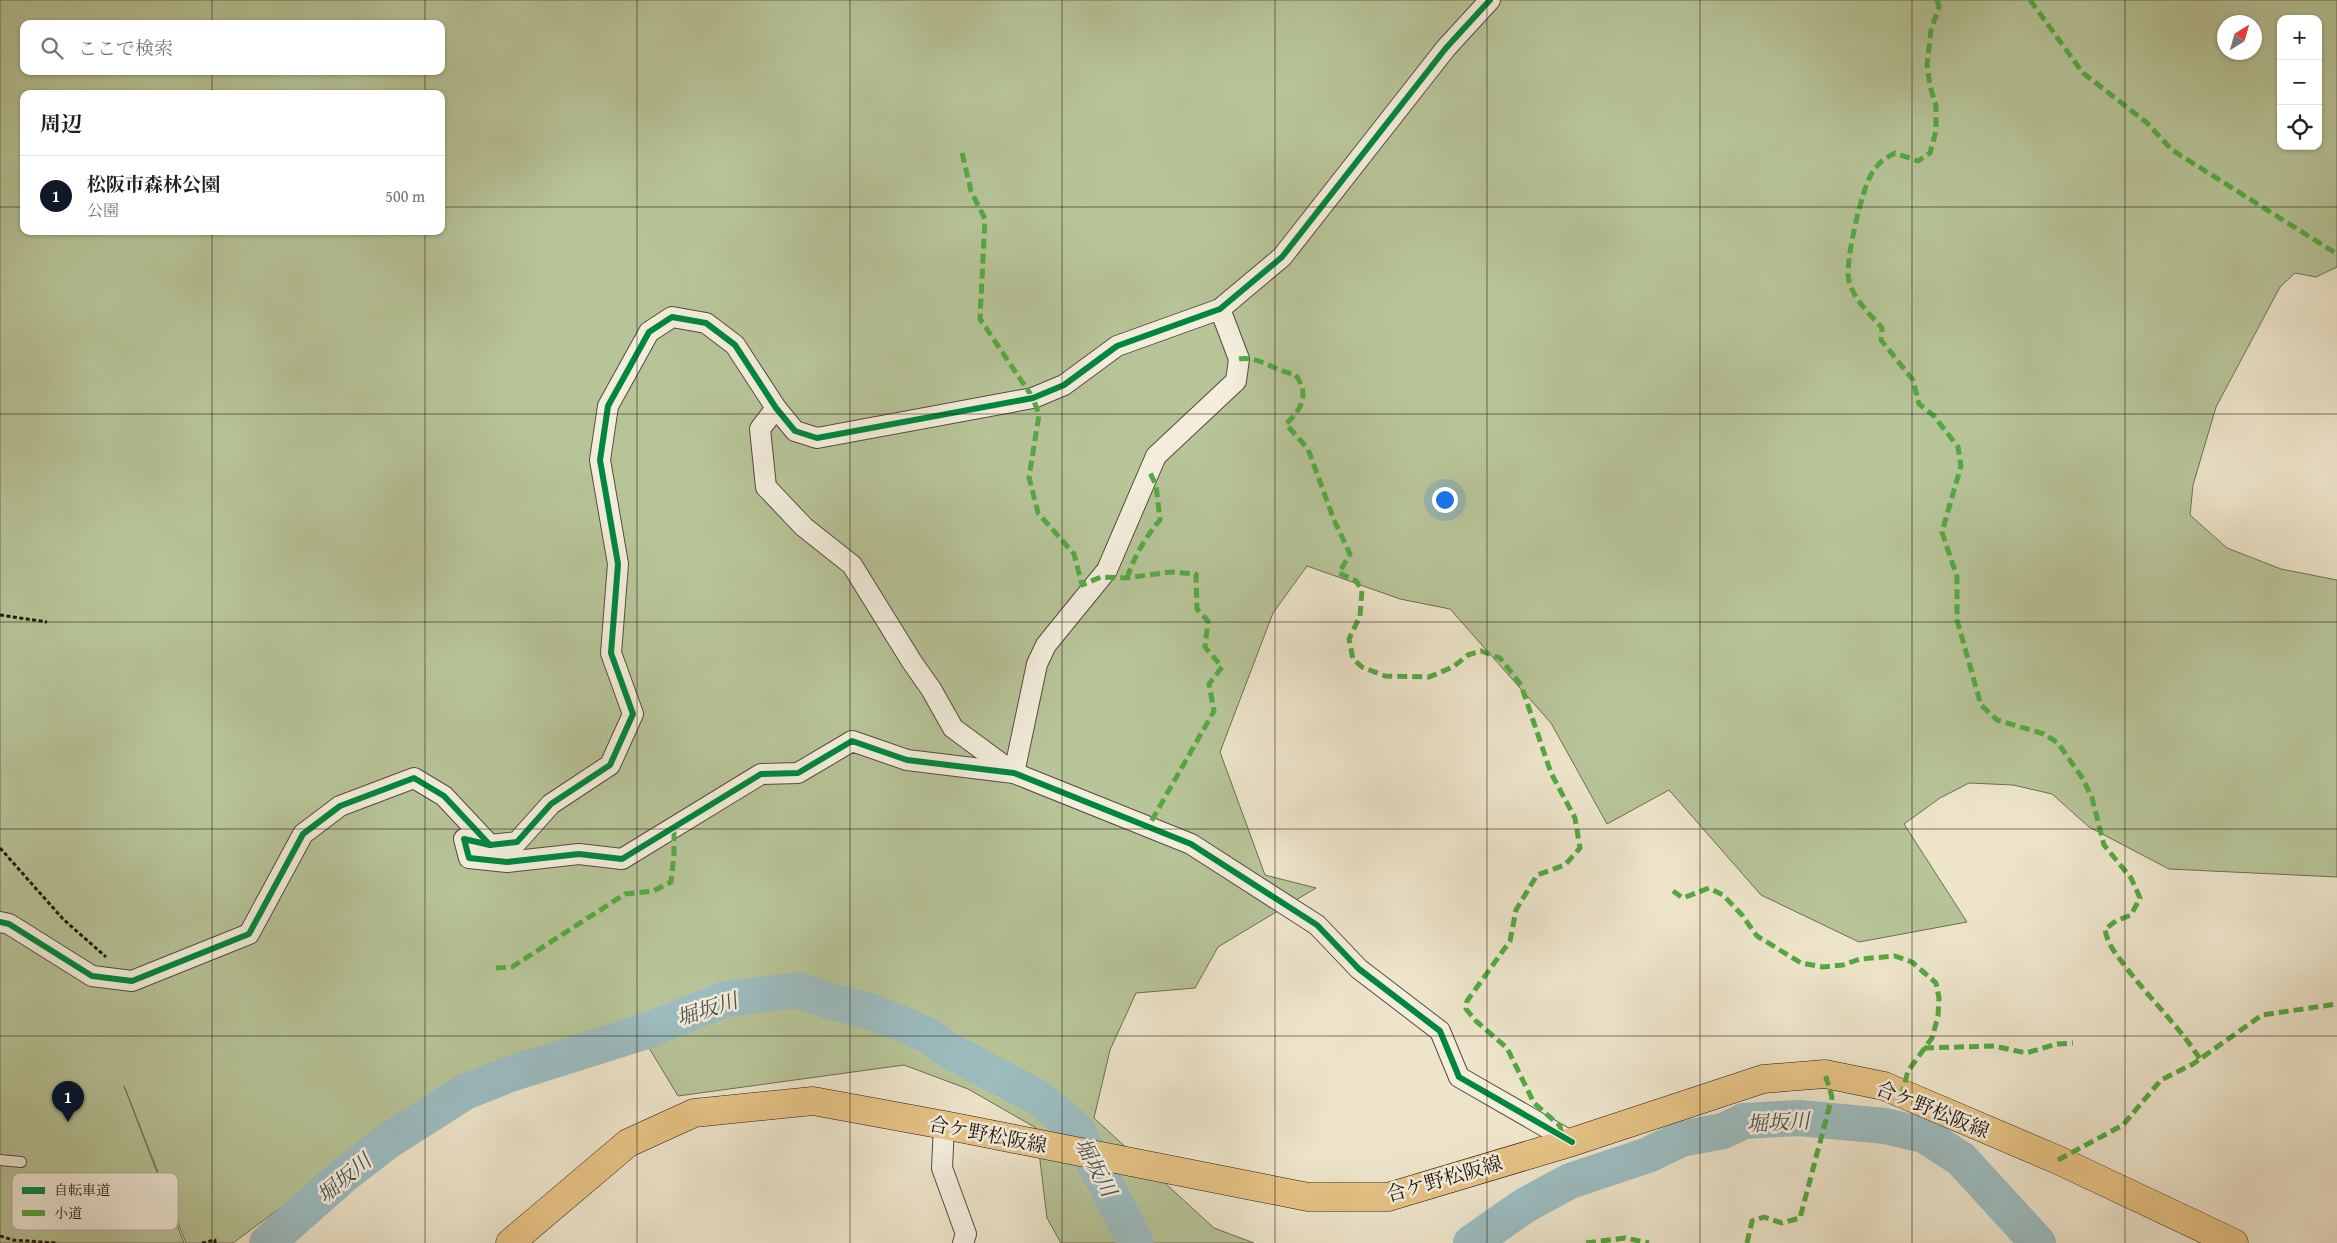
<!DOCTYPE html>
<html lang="ja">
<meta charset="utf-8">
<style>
body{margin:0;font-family:"Gentium Book Plus","Noto Serif JP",serif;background:#f2f2f2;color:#202124}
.controls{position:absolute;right:15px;top:15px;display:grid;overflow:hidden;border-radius:10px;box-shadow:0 1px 4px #0004}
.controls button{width:45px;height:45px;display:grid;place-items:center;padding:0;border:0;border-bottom:1px solid #e0e0e0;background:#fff;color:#202124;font:25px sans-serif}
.compass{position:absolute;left:2217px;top:15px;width:45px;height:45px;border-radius:50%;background:#fff;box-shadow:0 1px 4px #0004;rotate:37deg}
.you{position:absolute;left:1444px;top:499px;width:18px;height:18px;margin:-12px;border:4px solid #fff;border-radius:50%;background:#1a73e8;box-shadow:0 0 0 8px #1a73e833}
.badge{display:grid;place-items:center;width:32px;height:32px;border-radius:50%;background:#111827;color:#fff;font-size:16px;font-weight:700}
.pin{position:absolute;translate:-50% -41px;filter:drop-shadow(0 1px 2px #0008)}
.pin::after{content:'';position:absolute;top:26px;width:18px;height:15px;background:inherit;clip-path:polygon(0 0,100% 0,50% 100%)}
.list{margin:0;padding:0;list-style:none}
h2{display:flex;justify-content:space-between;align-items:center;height:65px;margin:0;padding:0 20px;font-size:21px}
h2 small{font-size:16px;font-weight:400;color:#757577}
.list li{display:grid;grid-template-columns:32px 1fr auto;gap:15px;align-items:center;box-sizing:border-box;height:80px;padding:0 20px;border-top:1px solid #e0e0e0}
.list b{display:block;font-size:19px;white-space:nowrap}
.list p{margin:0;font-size:16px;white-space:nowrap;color:#757577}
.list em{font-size:16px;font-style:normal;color:#757577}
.icon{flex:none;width:28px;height:28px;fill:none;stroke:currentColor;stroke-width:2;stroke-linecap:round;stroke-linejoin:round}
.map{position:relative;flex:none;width:2337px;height:1243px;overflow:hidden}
.search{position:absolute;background:#fff;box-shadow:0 1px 4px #0004;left:20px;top:20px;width:425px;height:55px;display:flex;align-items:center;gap:12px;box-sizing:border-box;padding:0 18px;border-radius:10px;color:#757577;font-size:19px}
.panel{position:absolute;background:#fff;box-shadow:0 1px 4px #0004;left:20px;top:90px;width:425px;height:145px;border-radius:10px}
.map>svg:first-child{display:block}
.green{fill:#b7c498;stroke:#6d6e52;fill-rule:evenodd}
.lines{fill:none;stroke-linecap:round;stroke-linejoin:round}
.river{stroke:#9cbcbf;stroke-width:36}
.lane-casing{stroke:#564b3c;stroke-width:12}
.street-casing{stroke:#564b3c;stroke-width:22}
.primary-casing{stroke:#23180d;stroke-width:29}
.path{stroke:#23180d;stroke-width:3;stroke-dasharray:4 2.5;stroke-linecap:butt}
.lane{stroke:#f3eddd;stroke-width:10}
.street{stroke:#f3eddd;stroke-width:20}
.primary{stroke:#e6c285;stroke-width:28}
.quiet{stroke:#53a941;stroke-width:5;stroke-dasharray:10 5;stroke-linecap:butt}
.cycleway-casing{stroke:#f3eddd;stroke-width:9}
.cycleway{stroke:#00873e;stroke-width:6}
.grid{fill:none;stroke:#23180d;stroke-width:1;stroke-opacity:0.55}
.labels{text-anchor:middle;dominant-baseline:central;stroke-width:5;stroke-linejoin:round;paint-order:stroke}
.street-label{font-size:20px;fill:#23180d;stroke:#f3eddd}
.water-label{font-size:21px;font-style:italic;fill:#4d514b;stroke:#f3eddd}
.key{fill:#f3eddd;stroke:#b5ad9f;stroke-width:1}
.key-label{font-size:14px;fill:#23180d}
</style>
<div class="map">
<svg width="2337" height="1243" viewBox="0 0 2337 1243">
<rect width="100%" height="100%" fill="#ede4ca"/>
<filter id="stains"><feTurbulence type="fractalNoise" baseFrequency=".004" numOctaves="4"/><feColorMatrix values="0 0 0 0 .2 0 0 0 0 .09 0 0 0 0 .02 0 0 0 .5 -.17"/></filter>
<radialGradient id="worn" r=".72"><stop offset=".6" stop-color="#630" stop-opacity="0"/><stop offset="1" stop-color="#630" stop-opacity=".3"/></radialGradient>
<path class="green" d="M0,0h2337v267l-21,10 -21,-4 -15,14 -64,120 -23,78 -3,30 37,33 54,21 56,11v297l-168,-8 -80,-42 -37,-33 -39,-9 -44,-2 -29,15 -36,26 63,98 -108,20 -98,-47 -92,-105 -62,34 -56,-101 -101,-114 -50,-10 -93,-33 -34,47 -53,139 45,123 51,13 -98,59 -23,41 -59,5 -26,57 -16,68 120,110 40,15h-193l-14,-25 -11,-90 -68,-39 -64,-24 -226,31 -47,-78 -188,69 -210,156h-47l-62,-157 60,157h-184zM2281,19h37v127h-37zM2224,22h30v30h-30zM24,24h417v47h-417zM24,94h417v137h-417z"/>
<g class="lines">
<g class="river">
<polyline points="267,1243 344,1175 388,1141 465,1092 510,1074 643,1032 726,999 799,990 829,1001 869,1011 900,1023 927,1035 950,1051 1039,1098 1077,1130 1136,1243"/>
<polyline points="1471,1243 1524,1206 1570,1181 1648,1155 1681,1139 1723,1131 1744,1121 1799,1118 1885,1126 1924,1135 1961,1159 2038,1243"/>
</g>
<defs>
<polyline id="lane" points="0,1160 21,1162"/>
<g id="street">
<polyline points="776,408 760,429 766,487 804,527 852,565 912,662 931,689 953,728 1014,773 1037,664 1046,645 1107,570 1156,456 1236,381 1239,359 1220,309"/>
<polyline points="488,845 464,839 469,858 507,862 579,854 622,859 761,774 798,773 852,741 907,760 1014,773 1191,844 1317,925 1359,969 1440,1031 1459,1077 1572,1142"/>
<polyline points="0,922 9,924 92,976 132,981 249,934 303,834 340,806 414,778 444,796 490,845 517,842 551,804 610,765 633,714 611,653 618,564 600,460 608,406 649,332 672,317 706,323 735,345 776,408 795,431 817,438 1033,398 1064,385 1117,346 1220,309 1282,257 1446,48 1490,0"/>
<polyline points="944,1125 942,1168 966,1234 963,1243"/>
</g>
<polyline id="primary" points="510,1243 628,1143 694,1113 813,1101 944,1125 1308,1197 1388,1197 1572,1142 1763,1079 1825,1074 1884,1086 2058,1160 2234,1243"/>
</defs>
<use href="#lane" class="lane-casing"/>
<use href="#street" class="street-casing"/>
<use href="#primary" class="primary-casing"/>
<g class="path">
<polyline points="0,615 47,622"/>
<polyline points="0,848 63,919 106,957"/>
<polyline points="0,1236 13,1240 58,1243"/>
<polyline points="202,1243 215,1240 215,1243"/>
</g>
<use href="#lane" class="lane"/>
<use href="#street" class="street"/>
<use href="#primary" class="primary"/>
<g class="quiet">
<path d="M1937,0l2,7 -8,23 -4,35 3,21 6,20v25l-6,22 -12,8 -23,-8c-10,5 -17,10 -23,20 -10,15 -28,92 -23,108 5,19 21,33 33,47l-1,12 32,40 6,24 15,12 24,31 3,19 -19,66 15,45v43l24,85 16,15 47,14 14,9 25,36 9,19 12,47 27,33 9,20 -9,17 -15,6 -11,8c2,15 11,25 20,37 24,32 53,59 75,93"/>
<polyline points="2030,0 2083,73 2146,122 2172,150 2337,254"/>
<polyline points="962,153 971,191 985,219 980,319 1033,398 1039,415 1029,477 1038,513 1074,554 1082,585 1101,577 1125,578 1171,572 1196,574 1197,609 1208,621 1205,647 1222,667 1209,684 1214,711 1148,827"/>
<path d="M1239,359c19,-4 37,13 56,15 15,20 7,35 -9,50l22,25 26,71 16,34 -11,19 17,8 6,9 -2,26 -11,23 4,20 9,8 23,9 44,1 24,-10 15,-12 13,-4 19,7 21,27 30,88 24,45 5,30 -15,17 -28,10 -21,35 -6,31 -43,60 -1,8 10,12 31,27 27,55 26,23 2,10"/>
<path d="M1127,578c8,-23 18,-40 33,-58l-4,-35 -6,-12"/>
<polyline points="1673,891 1683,898 1709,888 1723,895 1742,915 1757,936 1801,963 1823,967 1843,965 1860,959 1895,956 1912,962 1936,983 1939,998 1938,1016 1932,1038 1908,1071 1902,1094"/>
<polyline points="496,968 512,967 625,894 653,891 671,882 674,856 674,827"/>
<polyline points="1924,1048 1994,1046 2026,1053 2057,1044 2073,1043"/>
<polyline points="2058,1160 2123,1125 2161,1080 2193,1064 2262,1015 2337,1004"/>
<polyline points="1586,1243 1625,1238 1649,1243"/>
<polyline points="1747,1243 1752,1221 1764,1217 1782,1223 1800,1218 1832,1097 1825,1074"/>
</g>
<defs>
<g id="cycleway">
<polyline points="490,845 464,839 469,858 507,862 579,854 622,859 761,774 798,773 852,741 907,760 1014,773 1191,844 1317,925 1359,969 1440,1031 1459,1077 1572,1142"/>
<polyline points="0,922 9,924 92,976 132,981 249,934 303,834 340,806 414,778 444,796 490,845 517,842 551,804 610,765 633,714 611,653 618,564 600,460 608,406 649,332 672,317 706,323 735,345 776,408 795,431 817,438 1033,398 1064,385 1117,346 1220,309 1282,257 1446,48 1490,0"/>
</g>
</defs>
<use href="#cycleway" class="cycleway-casing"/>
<use href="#cycleway" class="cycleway"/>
</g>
<path class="grid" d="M212,0v24M425,0v24M637,0v1243M850,0v1243M1062,0v1243M1275,0v1243M1487,0v1243M1700,0v1243M1912,0v1243M2125,0v1243M212,71v23M425,71v23M0,207h24M441,207h1896M212,231v1012M425,231v1012M0,414h2337M0,622h2337M0,829h2337M0,1036h2337"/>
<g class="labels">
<g class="street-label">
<text transform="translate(1933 1109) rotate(22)">合ケ野松阪線</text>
<text transform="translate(988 1134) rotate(11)">合ケ野松阪線</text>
<text transform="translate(1444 1178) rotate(-16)">合ケ野松阪線</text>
</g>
<g class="water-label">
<text transform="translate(707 1009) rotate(-18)">堀坂川</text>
<text transform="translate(1778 1122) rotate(-3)">堀坂川</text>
<text transform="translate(1096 1167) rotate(62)">堀坂川</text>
<text transform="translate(344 1178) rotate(-40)">堀坂川</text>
</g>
</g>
<rect x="12" y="1173" width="166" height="57" rx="8" class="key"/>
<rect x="22" y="1187" width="23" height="7" fill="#00873e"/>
<rect x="22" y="1210" width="23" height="6" fill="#53a941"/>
<g class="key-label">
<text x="54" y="1195">自転車道</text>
<text x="54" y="1218">小道</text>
</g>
<rect width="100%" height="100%" filter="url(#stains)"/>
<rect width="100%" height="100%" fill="url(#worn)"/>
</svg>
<div class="controls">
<button>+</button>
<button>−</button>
<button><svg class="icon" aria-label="locate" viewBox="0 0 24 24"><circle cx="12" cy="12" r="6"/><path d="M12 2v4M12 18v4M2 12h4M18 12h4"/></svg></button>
</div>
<svg class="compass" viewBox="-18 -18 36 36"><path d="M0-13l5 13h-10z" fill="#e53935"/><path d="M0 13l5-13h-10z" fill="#757577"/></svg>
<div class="you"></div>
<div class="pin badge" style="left:68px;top:1122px">1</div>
<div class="search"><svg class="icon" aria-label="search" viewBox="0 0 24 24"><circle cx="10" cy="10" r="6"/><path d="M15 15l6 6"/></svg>ここで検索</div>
<section class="panel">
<h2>周辺<small></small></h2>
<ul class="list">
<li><span class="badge">1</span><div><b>松阪市森林公園</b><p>公園</p></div><em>500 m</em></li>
</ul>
</section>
</div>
